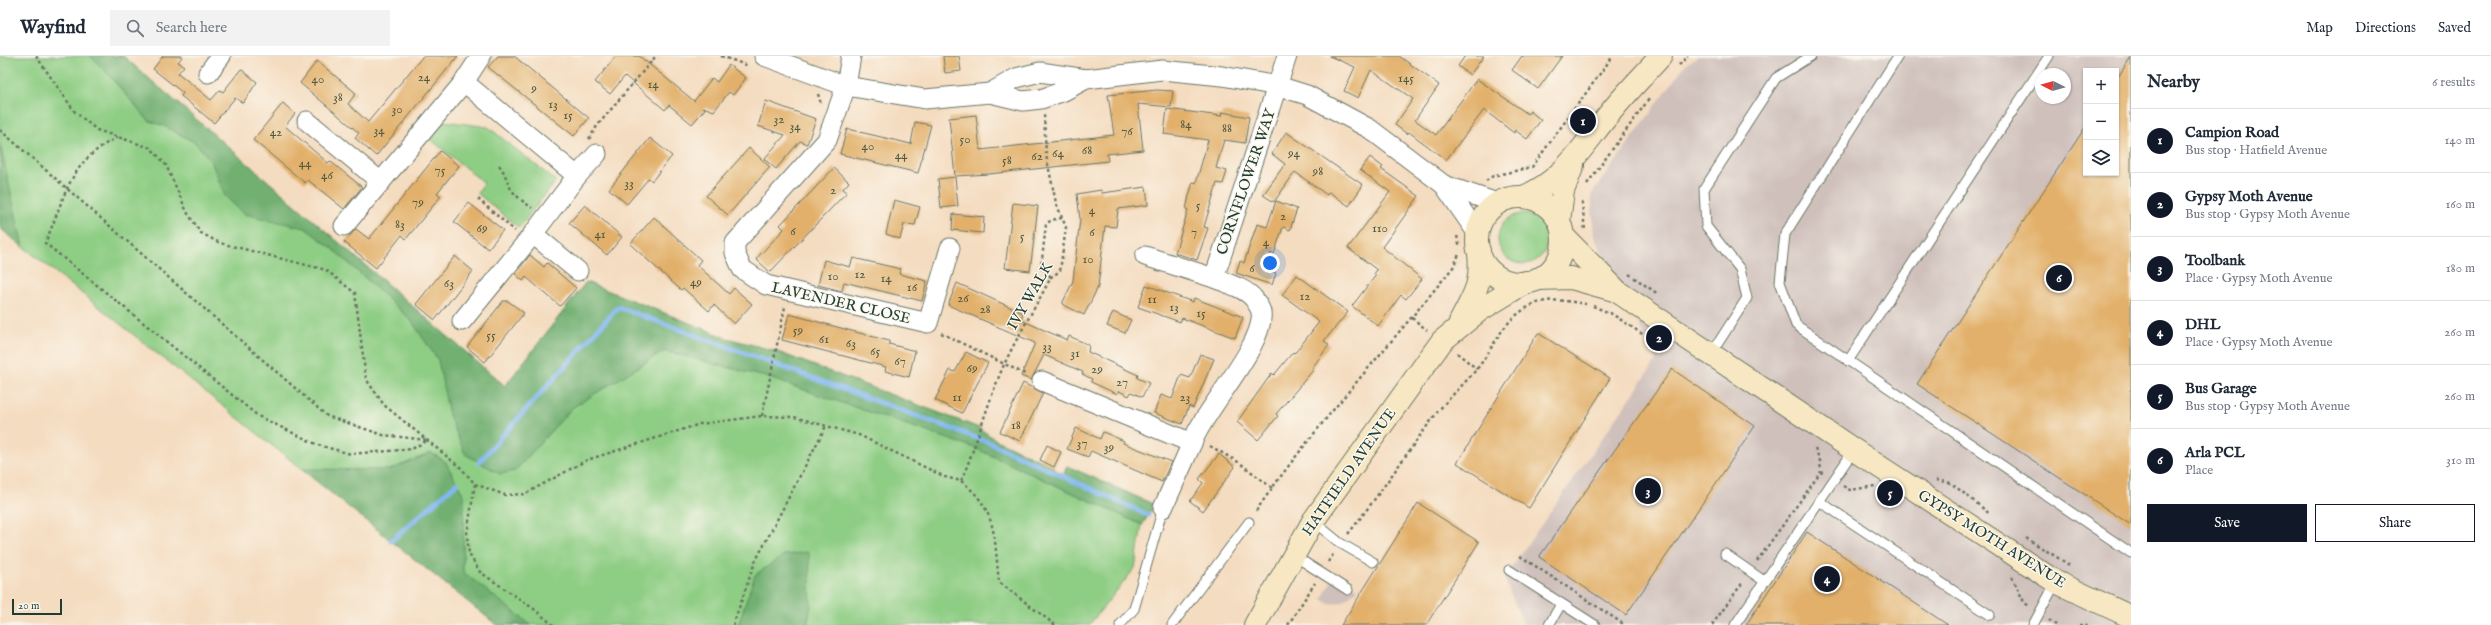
<!DOCTYPE html>
<meta charset="utf-8">
<style>
body{margin:0;font-family:"IM FELL English",serif;background:#f2f2f3;color:#1f2937}
.controls{position:absolute;right:12px;top:12px;display:grid;overflow:hidden;border-radius:0px;box-shadow:0 1px 3px #0004}
.controls button{width:36px;height:36px;display:grid;place-items:center;padding:0;border:0;border-bottom:1px solid #e0e1e3;background:#fff;color:#1f2937;font:20px sans-serif}
.compass{position:absolute;left:2035px;top:12px;width:36px;height:36px;border-radius:50%;background:#fff;box-shadow:0 1px 3px #0004;rotate:276deg}
.scale{position:absolute;left:12px;bottom:10px;width:50px;box-sizing:border-box;padding-left:4px;border:2px solid #1f3d34;border-top:0;font-size:11px;line-height:14px;white-space:nowrap;color:#1f3d34;-webkit-text-stroke:3px #fbf7ec;paint-order:stroke}
.you{position:absolute;left:1270px;top:207px;width:14px;height:14px;margin:-10px;border:3px solid #fff;border-radius:50%;background:#1a73e8;box-shadow:0 0 0 6px #1a73e833}
.badge{display:grid;place-items:center;width:26px;height:26px;border-radius:50%;background:#111827;color:#fff;font-size:13px;font-weight:700}
.pin{position:absolute;translate:-50% -50%;border:2px solid #fff;box-shadow:0 1px 4px #0006}
.list{margin:0;padding:0;list-style:none}
h2{display:flex;justify-content:space-between;align-items:center;height:52px;margin:0;padding:0 16px;font-size:17px}
h2 small{font-size:13px;font-weight:400;color:#747a83}
.list li{display:grid;grid-template-columns:26px 1fr auto;gap:12px;align-items:center;box-sizing:border-box;height:64px;padding:0 16px;border-top:1px solid #e0e1e3}
.list b{display:block;font-size:15px;white-space:nowrap}
.list p{margin:0;font-size:13px;white-space:nowrap;color:#747a83}
.list em{font-size:13px;font-style:normal;color:#747a83}
.actions{display:flex;gap:8px;padding:12px 16px}
.actions a{flex:1;padding:9px 0;border:1px solid #111827;border-radius:0px;text-align:center;font-size:14px;color:#111827}
.actions .main{background:#111827;color:#fff}
.icon{flex:none;width:22px;height:22px;fill:none;stroke:currentColor;stroke-width:2;stroke-linecap:round;stroke-linejoin:round}
.map{position:relative;flex:none;width:2131px;height:569px;overflow:hidden}
header{display:flex;align-items:center;gap:24px;box-sizing:border-box;height:56px;padding:0 20px;background:#fff;border-bottom:1px solid #e0e1e3}
header strong{font-size:19px}
nav{display:flex;gap:22px;margin-inline-start:auto;font-size:14px}
.search{width:280px;height:36px;background:#f2f2f3;display:flex;align-items:center;gap:10px;box-sizing:border-box;padding:0 14px;border-radius:0px;color:#747a83;font-size:15px}
main{display:flex}
aside{flex:1;background:#fff}
.map>svg:first-child{display:block}
.industrial{fill:#cfc0bb;fill-rule:evenodd}
.green{fill:#8ecd84;stroke:#56855c}
.forest{fill:#72b072;stroke:#487653}
.lines{fill:none;stroke-linecap:round;stroke-linejoin:round}
.stream{stroke:#83b8f1;stroke-width:5}
.building{fill:#e2b06a}
.lane-casing{stroke:#6a7565;stroke-width:11}
.street-casing{stroke:#6a7565;stroke-width:21}
.secondary-casing{stroke:#6a7565;stroke-width:24}
.path{stroke:#6a7565;stroke-width:2.5;stroke-dasharray:3 3;stroke-linecap:butt}
.lane{stroke:#fff;stroke-width:9}
.street{stroke:#fff;stroke-width:19}
.secondary{stroke:#f7e8c3;stroke-width:22}
.labels{text-anchor:middle;dominant-baseline:central;stroke-width:3;stroke-linejoin:round;paint-order:stroke}
.number-label{font-size:13px;fill:#505a42}
.street-label{font-size:15px;fill:#1f3d34;stroke:#fbf7ec}
</style>
<header>
<strong>Wayfind</strong>
<div class="search"><svg class="icon" aria-label="search" viewBox="0 0 24 24"><circle cx="10" cy="10" r="6"/><path d="M15 15l6 6"/></svg>Search here</div>
<nav><a>Map</a><a>Directions</a><a>Saved</a></nav>
</header>
<main>
<div class="map">
<svg width="2131" height="569" viewBox="0 0 2131 569">
<rect width="100%" height="100%" fill="#fbf7ec"/>
<filter id="ink" filterUnits="userSpaceOnUse"><feTurbulence type="fractalNoise" baseFrequency=".025" numOctaves="2"/><feDisplacementMap in="SourceGraphic" scale="8" xChannelSelector="R" yChannelSelector="G"/><feConvolveMatrix kernelMatrix="1 2 1 2 8 2 1 2 1" color-interpolation-filters="sRGB"/></filter>
<filter id="wash" filterUnits="userSpaceOnUse"><feTurbulence type="fractalNoise" baseFrequency=".012" numOctaves="4" result="noise"/><feDisplacementMap in="SourceGraphic" scale="16" xChannelSelector="R" yChannelSelector="G"/><feGaussianBlur stdDeviation="0.9" result="paint"/><feColorMatrix in="noise" values="0 0 0 0 0 0 0 0 0 0 0 0 0 0 0 0 0 1.4 0 .05"/><feComposite in="paint" operator="in"/></filter>
<g filter="url(#wash)">
<rect width="100%" height="100%" fill="#f4dcc0"/>
<g class="industrial">
<path d="M1698,0h433v569h-607l-20,-47 153,-218 -63,-124 -3,-41 94,-130zM2086,15h30v102h-30zM2041,18h24v24h-24z"/>
<polygon points="1335,519 1358,533 1342,546 1329,548 1322,543"/>
</g>
<g class="green">
<polygon points="0,0 123,0 505,330 586,226 727,282 775,295 979,372 996,384 1054,411 1053,413 1064,418 1067,410 1155,449 1142,469 1135,512 1089,569 497,569 0,172"/>
<polygon points="445,65 488,71 556,125 519,172 477,137 484,127 430,83"/>
<circle cx="1523" cy="183" r="25"/>
</g>
<g class="forest">
<polygon points="90,0 123,0 505,330 586,226 727,282 775,295 979,372 996,384 1054,411 1053,413 1064,418 1067,410 1155,449 1142,469 975,392 769,322 664,295 572,352 515,415 500,418 465,398 449,359 438,304 410,263 332,192 305,172 244,158 225,140 211,105 196,87 164,70 149,65 107,17"/>
<polygon points="0,88 23,191 0,172"/>
<polygon points="431,397 445,405 464,440 463,516 531,569 497,569 301,413 389,414"/>
<polygon points="809,496 811,550 807,569 738,569 755,519 784,499"/>
</g>
<g class="lines">
<g class="stream">
<polyline points="479,406 618,251 988,386 1148,459"/>
<polyline points="391,485 457,427"/>
</g>
</g>
<g id="blocks">
<g class="building">
<polygon points="163,0 183,0 178,6 184,10 178,17 211,44 220,34 223,36 241,13 257,26 243,47 235,42 214,67 181,40 183,37 153,13"/>
<polygon points="423,0 458,0 376,100 355,82 359,77 300,27 317,5 356,37 348,48 368,66"/>
<polygon points="498,0 514,0 589,62 574,80 488,11"/>
<polygon points="616,0 639,0 694,45 712,22 717,26 729,9 746,22 733,39 729,36 714,55 703,51 705,53 692,68 669,49 665,54 625,20 610,38 595,26"/>
<polygon points="943,0 959,0 961,15 945,17"/>
<polygon points="1329,0 1399,0 1439,29 1415,64 1436,79 1477,23 1528,58 1530,55 1541,64 1527,83 1515,74 1514,77 1484,54 1446,104 1409,76 1407,78 1395,69 1413,43 1371,14 1358,42 1344,35 1355,11"/>
<polygon points="1465,0 1484,0 1470,19 1458,10"/>
<polygon points="1522,0 1562,0 1538,33 1512,14"/>
<polygon points="2131,1 2131,469 1917,328 2086,70 2086,117 2116,117 2116,24"/>
<polygon points="1157,34 1173,35 1171,51 1138,48 1143,94 1107,98 1108,105 989,118 955,120 949,62 976,59 980,94 1114,79 1108,39"/>
<polygon points="766,45 816,63 807,88 800,85 776,113 764,103 785,79 758,70"/>
<polygon points="283,47 295,58 285,70 328,107 330,105 362,131 344,153 308,124 305,127 253,84"/>
<polygon points="1167,53 1221,60 1222,56 1249,61 1245,87 1224,84 1216,112 1227,115 1223,128 1217,127 1204,171 1208,172 1197,204 1175,197 1188,154 1186,153 1189,140 1193,126 1196,127 1208,84 1164,78"/>
<polygon points="915,66 931,69 918,117 840,98 847,73 911,88"/>
<polygon points="1286,76 1363,129 1349,150 1329,136 1327,139 1295,116 1274,146 1263,139 1285,108 1272,98"/>
<polygon points="650,82 672,100 652,125 649,122 627,148 609,133"/>
<polygon points="749,92 770,111 728,159 706,140"/>
<polygon points="440,95 459,110 437,137 441,140 406,183 402,179 376,212 344,186 356,173 369,183"/>
<polygon points="1370,101 1383,111 1381,113 1419,140 1382,191 1422,223 1406,243 1401,239 1378,270 1352,250 1376,219 1374,218 1377,214 1348,192 1390,136 1360,114"/>
<polygon points="834,112 849,126 843,133 847,136 770,216 756,203 784,173 780,169"/>
<polygon points="955,121 958,150 941,152 938,123"/>
<polygon points="1146,131 1148,149 1118,153 1116,171 1105,170 1098,231 1084,259 1062,248 1073,225 1080,163 1077,138 1101,134 1102,137"/>
<polygon points="894,144 920,151 915,169 904,168 900,183 886,178"/>
<polygon points="1276,145 1297,153 1290,174 1283,171 1274,198 1271,197 1266,214 1276,217 1272,229 1236,217 1240,205 1244,207 1257,168 1267,171"/>
<polygon points="469,147 503,174 488,193 454,166"/>
<polygon points="1013,147 1038,150 1030,215 1005,212"/>
<polygon points="585,149 622,181 607,199 569,167"/>
<polygon points="953,158 984,161 983,177 952,174"/>
<polygon points="654,161 701,204 697,209 729,238 734,232 752,248 734,268 714,249 709,255 683,232 681,234 630,188"/>
<polygon points="530,199 544,211 547,207 576,232 560,250 526,221 523,225 515,218"/>
<polygon points="455,200 473,215 435,264 416,248"/>
<polygon points="853,202 901,213 899,218 927,225 922,245 844,226 842,235 818,229 824,204 850,211"/>
<polygon points="1297,219 1348,256 1324,285 1329,289 1312,312 1314,313 1276,358 1278,360 1258,384 1237,366 1272,317 1274,319 1293,296 1295,297 1319,266 1282,239"/>
<polygon points="957,227 1023,257 1021,264 1067,284 1069,280 1089,289 1088,296 1138,319 1137,322 1149,327 1142,341 1131,336 1129,340 1119,335 1117,338 1091,326 1092,323 1082,318 1083,316 1044,299 1031,324 1021,320 1035,287 948,249"/>
<polygon points="1146,229 1193,246 1194,242 1243,261 1235,282 1182,262 1180,266 1138,251"/>
<polygon points="503,245 508,245 524,257 485,306 467,291"/>
<polygon points="1113,256 1131,264 1125,277 1107,270"/>
<polygon points="789,258 889,285 889,288 915,295 909,321 885,315 886,311 782,284"/>
<polygon points="1538,277 1610,322 1529,452 1457,407"/>
<polygon points="966,296 988,307 962,357 935,344 950,314 955,316"/>
<polygon points="1200,298 1214,303 1193,352 1189,350 1182,368 1154,357 1161,339 1172,343 1181,319 1190,322"/>
<polygon points="1672,313 1755,370 1626,559 1539,501"/>
<polygon points="1023,327 1043,337 1020,385 1000,376"/>
<polygon points="1076,372 1100,383 1103,376 1124,385 1123,387 1171,406 1162,426 1091,395 1088,401 1067,393"/>
<polygon points="1047,389 1061,396 1054,411 1040,404"/>
<polygon points="1219,398 1235,411 1203,455 1190,445 1203,427 1199,423"/>
<polygon points="1418,447 1479,486 1426,569 1341,569"/>
<polygon points="1807,476 1948,569 1746,569"/>
</g>
</g>
</g>
<g filter="url(#ink)">
<use href="#blocks" fill-opacity="0" stroke="#6a7565" stroke-width="1"/>
<g class="lines">
<defs>
<g id="lane">
<polyline points="1898,0 1785,178 1780,226 1796,269 2131,497"/>
<polyline points="1711,298 1747,242 1740,213 1706,170 1704,133 1776,22 1811,0"/>
<polyline points="1848,305 2049,0"/>
<polyline points="1819,445 1990,559"/>
<polyline points="1313,465 1340,487 1373,506"/>
<polyline points="1725,498 1764,525"/>
<polyline points="1293,499 1348,534"/>
<polyline points="1509,514 1595,569"/>
<polyline points="1120,569 1134,553 1163,452"/>
<polyline points="1172,569 1249,466"/>
<polyline points="1549,569 1561,548"/>
<polyline points="1735,569 1854,394"/>
<polyline points="2033,569 2056,526"/>
</g>
<g id="street">
<polyline points="764,0 846,30 925,43 990,37 1023,45 1041,43 1064,35 1086,23 1162,14 1222,20 1278,30 1307,39 1370,73 1444,129 1497,147"/>
<polyline points="851,0 846,30 827,84 735,187 735,197 742,213 766,229 928,267 950,192"/>
<polyline points="208,17 221,0"/>
<polyline points="990,37 1016,22 1040,16 1086,23"/>
<polyline points="307,65 381,126"/>
<polyline points="577,120 597,98"/>
<polyline points="1444,129 1478,178"/>
<polyline points="344,170 464,26"/>
<polyline points="533,178 578,215"/>
<polyline points="1145,200 1214,222"/>
<polyline points="462,265 533,178 577,120 464,26 481,0"/>
<path d="M1042,325l150,62c11,-32 74,-99 69,-131 0,-3 -5,-10 -7,-13 -8,-11 -28,-16 -40,-21l73,-222"/>
<polyline points="1163,452 1192,387"/>
</g>
<g id="secondary">
<path d="M1523,141c41,-16 60,-52 87,-84 16,-20 34,-38 51,-57"/>
<circle cx="1520" cy="184" r="43"/>
<polyline points="1559,165 1563,135 1573,109"/>
<polyline points="1564,181 1618,236 1854,394 2056,526 2131,561"/>
<polyline points="1537,223 1571,222 1617,235"/>
<path d="M1460,266c15,-29 22,-37 19,-71"/>
<polyline points="1255,569 1313,465 1442,285 1480,254 1526,226"/>
</g>
</defs>
<use href="#lane" class="lane-casing"/>
<use href="#street" class="street-casing"/>
<use href="#secondary" class="secondary-casing"/>
<g class="path">
<path d="M36,0l39,56 22,18 54,18 15,17 21,47 14,21 19,10 106,27 29,23 11,86 18,26 77,63 14,16 30,11 20,-1 62,-34 113,-36 62,-8 32,1 65,18 86,42 16,4c16,-37 26,-77 42,-114 14,-31 33,-60 48,-90l9,-6 6,-44 -10,-24 -10,-48 -2,-40"/>
<polyline points="721,0 749,10"/>
<polyline points="1679,9 1688,0"/>
<polyline points="818,38 821,48"/>
<polyline points="0,74 327,360 383,379 427,384"/>
<path d="M118,81c-51,25 -52,60 -73,106l213,173 60,29 33,9 61,-5 16,-9"/>
<polyline points="589,83 597,70 656,0"/>
<path d="M499,109c6,8 6,11 10,20 4,10 15,17 23,23"/>
<polyline points="1486,125 1493,120 1532,111 1613,0"/>
<polyline points="1587,128 1649,43"/>
<polyline points="478,143 515,175"/>
<polyline points="1582,146 1585,175"/>
<polyline points="1457,180 1460,191"/>
<polyline points="1629,218 1658,238"/>
<polyline points="1051,221 1041,212 1046,169 1051,164 1062,162"/>
<polyline points="1593,250 1612,258 1656,287"/>
<polyline points="1412,262 1427,274"/>
<polyline points="941,277 1027,319"/>
<polyline points="1457,297 1477,313"/>
<polyline points="762,360 785,251"/>
<polyline points="1210,390 1240,407 1272,432"/>
<polyline points="1815,392 1820,405 1821,416 1824,418"/>
<polyline points="1936,424 1951,427 1990,458"/>
<path d="M961,425c37,28 33,58 38,101l56,43"/>
<polyline points="475,428 467,478 469,498 480,516 534,553 553,569"/>
<polyline points="1843,430 1850,434 1875,430"/>
<path d="M1256,455c59,-86 132,-163 198,-245l5,-12"/>
<path d="M1348,478c32,-40 60,-83 91,-124 12,-14 25,-26 37,-40 19,-23 24,-48 54,-64 17,-9 38,-5 56,-2"/>
<polyline points="2026,482 2071,510"/>
<polyline points="1520,500 1625,569"/>
<polyline points="1757,505 1821,416"/>
<polyline points="1328,506 1334,497"/>
<polyline points="2012,521 2024,546 2030,551"/>
<polyline points="2049,564 2056,569"/>
<polyline points="733,569 755,506 826,370"/>
<polyline points="1288,569 1315,527"/>
<polyline points="1712,569 1743,526"/>
<polyline points="2079,569 2088,569"/>
</g>
<use href="#lane" class="lane"/>
<use href="#street" class="street"/>
<use href="#secondary" class="secondary"/>
</g>
</g>
<g class="labels">
<g class="number-label">
<text x="424" y="21">24</text>
<text x="1406" y="22">145</text>
<text x="318" y="23">40</text>
<text x="653" y="28">14</text>
<text x="534" y="32">9</text>
<text x="338" y="41">38</text>
<text x="553" y="48">13</text>
<text x="397" y="53">30</text>
<text x="568" y="59">15</text>
<text x="779" y="63">32</text>
<text x="1186" y="68">84</text>
<text x="795" y="70">34</text>
<text x="1227" y="72">88</text>
<text x="379" y="74">34</text>
<text x="1127" y="75">76</text>
<text x="276" y="76">42</text>
<text x="965" y="83">50</text>
<text x="868" y="90">40</text>
<text x="1087" y="94">68</text>
<text x="1058" y="97">64</text>
<text x="1294" y="97">94</text>
<text x="901" y="99">44</text>
<text x="1037" y="100">62</text>
<text x="1007" y="104">58</text>
<text x="305" y="107">44</text>
<text x="440" y="114">75</text>
<text x="1318" y="115">98</text>
<text x="327" y="119">46</text>
<text x="629" y="127">33</text>
<text x="833" y="134">2</text>
<text x="418" y="146">79</text>
<text x="1198" y="149">5</text>
<text x="1092" y="154">4</text>
<text x="1283" y="160">2</text>
<text x="400" y="168">83</text>
<text x="482" y="172">69</text>
<text x="1380" y="172">110</text>
<text x="793" y="175">6</text>
<text x="1092" y="176">6</text>
<text x="1194" y="176">7</text>
<text x="600" y="178">41</text>
<text x="1022" y="180">5</text>
<text x="1266" y="186">4</text>
<text x="1088" y="203">10</text>
<text x="1252" y="212">6</text>
<text x="860" y="218">12</text>
<text x="833" y="220">10</text>
<text x="886" y="222">14</text>
<text x="696" y="226">49</text>
<text x="449" y="227">63</text>
<text x="912" y="231">16</text>
<text x="1305" y="240">12</text>
<text x="963" y="242">26</text>
<text x="1152" y="243">11</text>
<text x="1174" y="251">13</text>
<text x="985" y="253">28</text>
<text x="1201" y="257">15</text>
<text x="798" y="274">59</text>
<text x="491" y="279">55</text>
<text x="824" y="283">61</text>
<text x="851" y="287">63</text>
<text x="1047" y="290">33</text>
<text x="875" y="295">65</text>
<text x="1075" y="297">31</text>
<text x="900" y="305">67</text>
<text x="972" y="312">69</text>
<text x="1097" y="313">29</text>
<text x="1122" y="326">27</text>
<text x="957" y="341">11</text>
<text x="1185" y="341">23</text>
<text x="1016" y="369">18</text>
<text x="1082" y="387">37</text>
<text x="1109" y="391">39</text>
</g>
<g class="street-label">
<text transform="translate(1246 126) rotate(-71)">CORNFLOWER WAY</text>
<text transform="translate(1030 240) rotate(-60)">IVY WALK</text>
<text transform="translate(841 247) rotate(13)">LAVENDER CLOSE</text>
<text transform="translate(1349 416) rotate(-55)">HATFIELD AVENUE</text>
<text transform="translate(1992 483) rotate(32)">GYPSY MOTH AVENUE</text>
</g>
</g>
</svg>
<div class="controls">
<button>+</button>
<button>−</button>
<button><svg class="icon" aria-label="layers" viewBox="0 0 24 24"><path d="M12 4l9 5-9 5-9-5zM3 14l9 5 9-5"/></svg></button>
</div>
<svg class="compass" viewBox="-18 -18 36 36"><path d="M0-13l5 13h-10z" fill="#e53935"/><path d="M0 13l5-13h-10z" fill="#747a83"/></svg>
<div class="scale">20 m</div>
<div class="you"></div>
<div class="pin badge" style="left:1583px;top:65px">1</div>
<div class="pin badge" style="left:1659px;top:282px">2</div>
<div class="pin badge" style="left:1648px;top:435px">3</div>
<div class="pin badge" style="left:1827px;top:523px">4</div>
<div class="pin badge" style="left:1890px;top:437px">5</div>
<div class="pin badge" style="left:2059px;top:222px">6</div>
</div>
<aside>
<h2>Nearby<small>6 results</small></h2>
<ul class="list">
<li><span class="badge">1</span><div><b>Campion Road</b><p>Bus stop · Hatfield Avenue</p></div><em>140 m</em></li>
<li><span class="badge">2</span><div><b>Gypsy Moth Avenue</b><p>Bus stop · Gypsy Moth Avenue</p></div><em>160 m</em></li>
<li><span class="badge">3</span><div><b>Toolbank</b><p>Place · Gypsy Moth Avenue</p></div><em>180 m</em></li>
<li><span class="badge">4</span><div><b>DHL</b><p>Place · Gypsy Moth Avenue</p></div><em>260 m</em></li>
<li><span class="badge">5</span><div><b>Bus Garage</b><p>Bus stop · Gypsy Moth Avenue</p></div><em>260 m</em></li>
<li><span class="badge">6</span><div><b>Arla PCL</b><p>Place</p></div><em>310 m</em></li>
</ul>
<div class="actions"><a class="main">Save</a><a>Share</a></div>
</aside>
</main>
